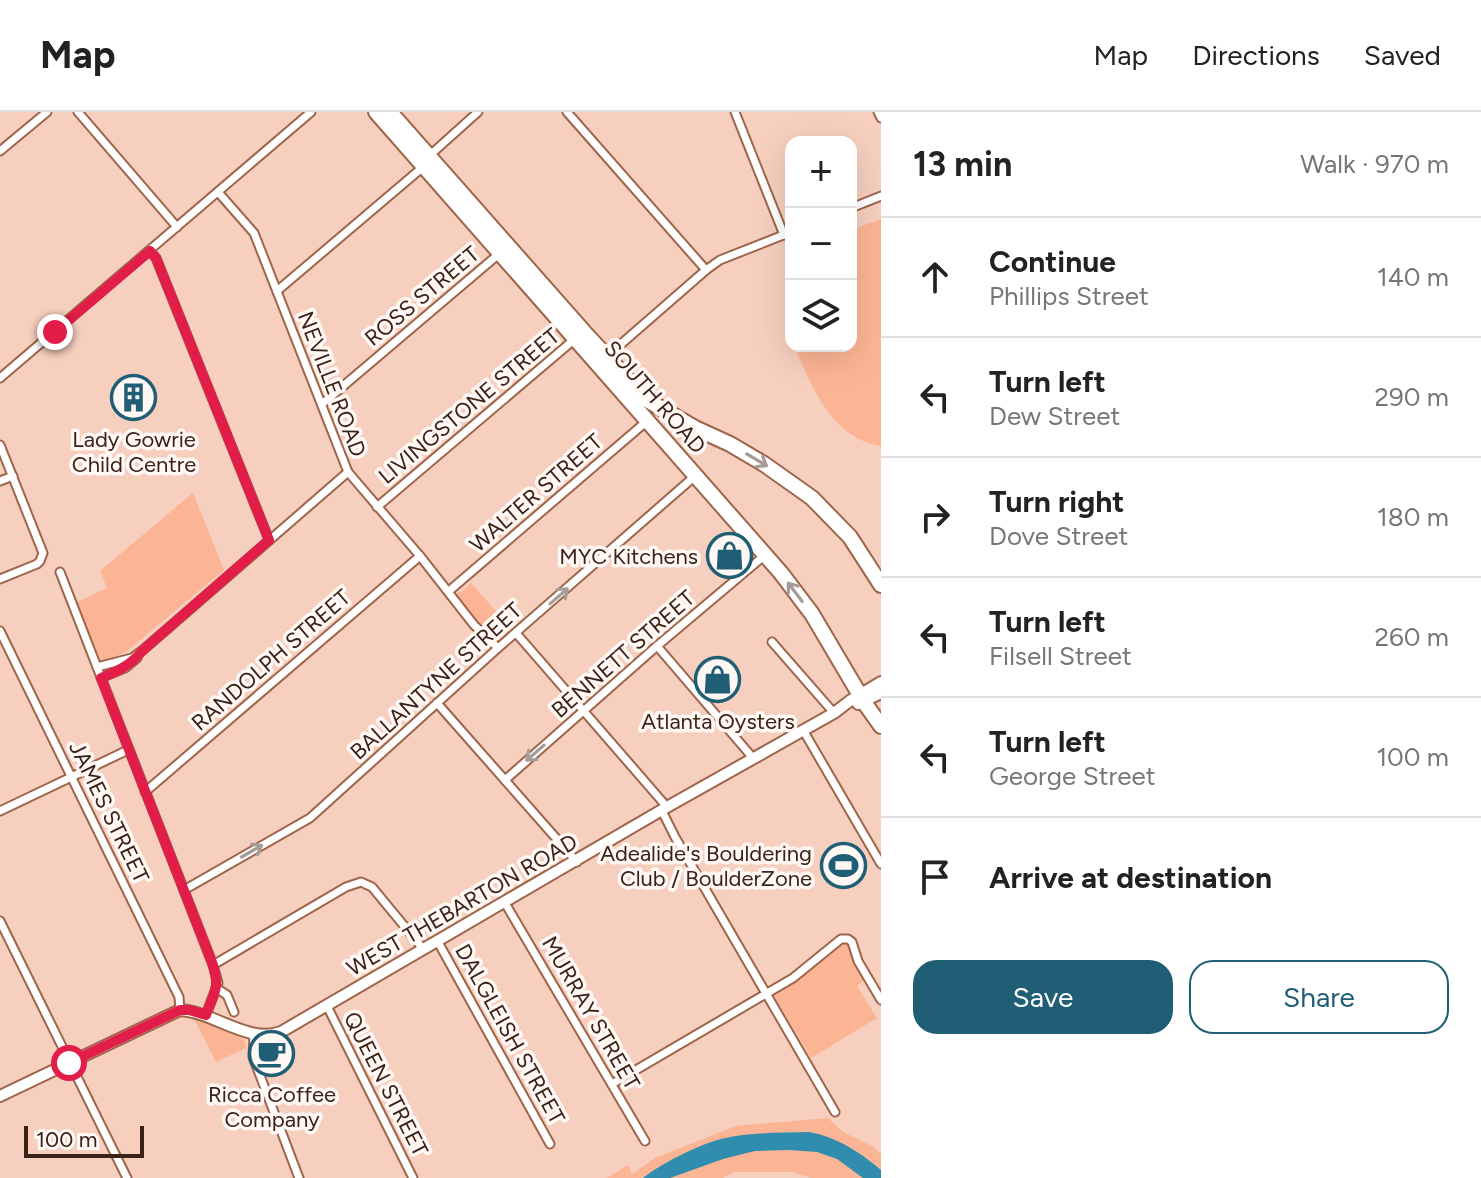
<!DOCTYPE html>
<meta charset="utf-8">
<style>
body{margin:0;font-family:Figtree,sans-serif;background:#f2f2f2;color:#222}
.controls{position:absolute;right:24px;top:24px;display:grid;overflow:hidden;border-radius:16px;box-shadow:0 8px 32px #0002}
.controls button{width:72px;height:72px;display:grid;place-items:center;padding:0;border:0;border-bottom:2px solid #e0e0e0;background:#fff;color:#222;font:40px sans-serif}
.scale{position:absolute;left:24px;bottom:20px;width:120px;box-sizing:border-box;padding-left:8px;border:4px solid #3a2217;border-top:0;font-size:22px;line-height:28px;white-space:nowrap;color:#3a2217;-webkit-text-stroke:6px #fff8f5;paint-order:stroke}
.stop{position:absolute;width:24px;height:24px;margin:-18px;border:6px solid #e11d48;border-radius:50%;background:#fff}
.stop.end{background:#e11d48;border-color:#fff;box-shadow:0 2px 8px #0008}
.list{margin:0;padding:0;list-style:none}
h2{display:flex;justify-content:space-between;align-items:center;height:104px;margin:0;padding:0 32px;font-size:34px}
h2 small{font-size:26px;font-weight:400;color:#767676}
.list li{display:grid;grid-template-columns:52px 1fr auto;gap:24px;align-items:center;box-sizing:border-box;height:120px;padding:0 32px;border-top:2px solid #e0e0e0}
.list b{display:block;font-size:30px;white-space:nowrap}
.list p{margin:0;font-size:26px;white-space:nowrap;color:#767676}
.list em{font-size:26px;font-style:normal;color:#767676}
.actions{display:flex;gap:16px;padding:24px 32px}
.actions a{flex:1;padding:18px 0;border:2px solid #1f5e74;border-radius:24px;text-align:center;font-size:28px;color:#1f5e74}
.actions .main{background:#1f5e74;color:#fff}
.icon{flex:none;width:44px;height:44px;fill:none;stroke:currentColor;stroke-width:2;stroke-linecap:round;stroke-linejoin:round}
.map{position:relative;flex:none;width:881px;height:1066px;overflow:hidden}
header{display:flex;align-items:center;gap:48px;box-sizing:border-box;height:112px;padding:0 40px;background:#fff;border-bottom:2px solid #e0e0e0}
header strong{font-size:38px}
nav{display:flex;gap:44px;margin-inline-start:auto;font-size:28px}
main{display:flex}
aside{flex:1;background:#fff}
.map>svg:first-child{display:block}
.green{fill:#fcb594}
.water{fill:#308dae}
.lines{fill:none;stroke-linecap:round;stroke-linejoin:round}
.street-casing{stroke:#9e654b;stroke-width:11}
.secondary-casing{stroke:#9e654b;stroke-width:14}
.highway-casing{stroke:#9e654b;stroke-width:18}
.street{stroke:#fff;stroke-width:7}
.secondary{stroke:#fff;stroke-width:10}
.highway{stroke:#fff;stroke-width:14}
.oneway{stroke:#a69c97}
.route{stroke:#e11d48;stroke-width:10}
.labels{text-anchor:middle;dominant-baseline:central;stroke-width:7;stroke-linejoin:round;paint-order:stroke}
.street-label{font-size:22px;fill:#3a2217;stroke:#fff8f5}
.poi-label{font-size:22px;fill:#3a2217;stroke:#fff8f5}
</style>
<header>
<strong>Map</strong>
<nav><a>Map</a><a>Directions</a><a>Saved</a></nav>
</header>
<main>
<div class="map">
<svg width="881" height="1066" viewBox="0 0 881 1066">
<rect width="100%" height="100%" fill="#f6cfbe"/>
<g class="green">
<path d="M881,107v227c-50,-8 -69,-60 -87,-100h57v-116z"/>
<polygon points="193,381 224,458 127,539 100,554 77,490 107,476 100,459"/>
<path d="M471,471l41,46 -13,11c-21,-12 -30,-26 -43,-45l2,-3h3z"/>
<polygon points="842,830 849,831 852,838 852,845 864,868 857,874 877,906 811,946 773,882 796,869 833,835"/>
<polygon points="194,907 233,921 244,928 246,936 216,950"/>
<polygon points="828,1006 843,1020 874,1035 881,1042 881,1066 813,1066 792,1060 734,1060 723,1066 607,1066 628,1053 632,1062 655,1046 736,1014"/>
</g>
<path class="water" d="M809,1020c28,5 51,20 72,38v8h-18l-26,-19 -20,-7 -28,-2 -34,1 -32,8 -53,19h-27c19,-15 55,-33 78,-39 28,-7 59,-6 88,-7z"/>
<g class="lines">
<defs>
<g id="street">
<polyline points="78,0 177,115"/>
<polyline points="567,0 706,158"/>
<polyline points="735,0 784,123"/>
<polyline points="878,0 881,6"/>
<polyline points="0,39 47,0"/>
<polyline points="429,44 478,0"/>
<polyline points="218,80 254,121 348,360 420,444 474,513 498,536"/>
<polyline points="851,96 881,84"/>
<polyline points="150,139 156,146 269,428"/>
<polyline points="277,179 423,55"/>
<polyline points="605,246 706,158 720,148 791,120"/>
<polyline points="0,266 311,0"/>
<polyline points="322,292 500,141"/>
<polyline points="0,333 43,441 40,449 37,452 0,467"/>
<polyline points="0,369 13,364"/>
<polyline points="377,395 576,226"/>
<polyline points="60,460 213,853 218,871 206,903"/>
<polyline points="449,479 647,309"/>
<polyline points="0,519 179,885 180,898"/>
<polyline points="516,521 667,695"/>
<polyline points="772,530 834,601"/>
<polyline points="657,534 753,646"/>
<polyline points="97,555 132,546 143,538 348,360"/>
<polyline points="101,566 125,556 137,546"/>
<polyline points="437,591 577,750"/>
<polyline points="803,618 881,752"/>
<polyline points="505,668 657,534 765,443"/>
<polyline points="145,680 420,444"/>
<polyline points="0,699 128,638"/>
<polyline points="662,699 675,725 835,1000"/>
<polyline points="184,778 310,706 498,536 695,364"/>
<polyline points="505,791 645,1029"/>
<polyline points="0,809 127,1066"/>
<polyline points="438,830 550,1032"/>
<polyline points="213,853 346,775 361,770 372,775 424,838"/>
<polyline points="216,876 227,883 234,900"/>
<polyline points="327,894 413,1066"/>
<polyline points="254,923 253,945 299,1066"/>
<polyline points="612,972 793,866 841,827 848,827 852,830 858,849 881,888"/>
</g>
<g id="secondary">
<polyline points="858,592 881,581"/>
<path d="M0,984l180,-86c34,2 68,34 101,22l386,-225 167,-94 17,-13 30,-18"/>
</g>
<g id="highway">
<polyline points="376,0 781,461 812,502 864,590 881,614"/>
<polyline points="390,0 584,220 647,288 695,316 730,332 764,352 812,386 850,425 881,473"/>
</g>
</defs>
<use href="#street" class="street-casing"/>
<use href="#secondary" class="secondary-casing"/>
<use href="#highway" class="highway-casing"/>
<use href="#street" class="street"/>
<use href="#secondary" class="secondary"/>
<use href="#highway" class="highway"/>
</g>
<defs><path id="oneway-shaft" d="M-6 0H5M1.5-3L5.5 0L1.5 3" fill="none" stroke-width="1.6" stroke-linecap="round" stroke-linejoin="round" transform="scale(2)"/></defs>
<g class="oneway">
<use href="#oneway-shaft" transform="translate(757 348) rotate(31)"/>
<use href="#oneway-shaft" transform="translate(795 480) rotate(-127)"/>
<use href="#oneway-shaft" transform="translate(559 484) rotate(-41)"/>
<use href="#oneway-shaft" transform="translate(535 641) rotate(139)"/>
<use href="#oneway-shaft" transform="translate(252 739) rotate(-30)"/>
</g>
<g class="lines">
<path class="route" d="M55,220l95,-81 6,7 113,282 -126,110c-12,15 -25,21 -42,28l112,287c7,24 1,28 -7,50l-17,-5h-9l-111,53"/>
</g>
<defs>
<symbol id="building-ring" viewBox="-11 -11 22 22"><circle r="9.5" fill="#fff8f5" stroke="#1f5e74" stroke-width="1.5"/><path d="M-4-6H4V6H1V3H-1V6H-4ZM-2.5-4.3h1.7v1.8h-1.7ZM.8-4.3h1.7v1.8H.8ZM-2.5-1h1.7V.8h-1.7ZM.8-1h1.7V.8H.8Z" fill="#1f5e74"/></symbol>
<symbol id="shop-ring" viewBox="-11 -11 22 22"><circle r="9.5" fill="#fff8f5" stroke="#1f5e74" stroke-width="1.5"/><path d="M-5-2.5h2.3a2.7 3.5 0 0 1 5.4 0H5L5.5 6h-11ZM-1.5-2.5h3a1.5 2.3 0 0 0-3 0Z" fill="#1f5e74"/></symbol>
<symbol id="stadium-ring" viewBox="-11 -11 22 22"><circle r="9.5" fill="#fff8f5" stroke="#1f5e74" stroke-width="1.5"/><path d="M0-5a6.5 5 0 1 0 0 10a6.5 5 0 1 0 0-10ZM-3.5-1.8h7v3.6h-7Z" fill="#1f5e74"/></symbol>
<symbol id="cafe-ring" viewBox="-11 -11 22 22"><circle r="9.5" fill="#fff8f5" stroke="#1f5e74" stroke-width="1.5"/><path d="M-5.5-4.5H6V0H3Q3 3.5 0 3.5H-2.5Q-5.5 3.5-5.5 0ZM3-3.2v2h1.7v-2ZM-6 4.5H4V6H-6Z" fill="#1f5e74"/></symbol>
</defs>
<g fill-rule="evenodd">
<use href="#building-ring" x="108" y="260" width="51" height="51"/>
<use href="#shop-ring" x="704" y="418" width="51" height="51"/>
<use href="#shop-ring" x="692" y="542" width="51" height="51"/>
<use href="#stadium-ring" x="818" y="728" width="51" height="51"/>
<use href="#cafe-ring" x="246" y="916" width="51" height="51"/>
</g>
<g class="labels">
<g class="street-label">
<text transform="translate(422 184) rotate(-40)">ROSS STREET</text>
<text transform="translate(332 272) rotate(69)">NEVILLE ROAD</text>
<text transform="translate(655 285) rotate(49)">SOUTH ROAD</text>
<text transform="translate(469 294) rotate(-40)">LIVINGSTONE STREET</text>
<text transform="translate(536 381) rotate(-41)">WALTER STREET</text>
<text transform="translate(623 542) rotate(-41)">BENNETT STREET</text>
<text transform="translate(271 548) rotate(-41)">RANDOLPH STREET</text>
<text transform="translate(436 569) rotate(-42)">BALLANTYNE STREET</text>
<text transform="translate(109 700) rotate(64)">JAMES STREET</text>
<text transform="translate(462 793) rotate(-30)">WEST THEBARTON ROAD</text>
<text transform="translate(591 901) rotate(60)">MURRAY STREET</text>
<text transform="translate(510 922) rotate(61)">DALGLEISH STREET</text>
<text transform="translate(386 972) rotate(63)">QUEEN STREET</text>
</g>
<g class="poi-label">
<text x="134" y="327">Lady Gowrie<tspan x="134" dy="25">Child Centre</tspan></text>
<text x="698" y="444" text-anchor="end">MYC Kitchens</text>
<text x="718" y="609">Atlanta Oysters</text>
<text x="812" y="741" text-anchor="end">Adealide's Bouldering<tspan x="812" dy="25">Club / BoulderZone</tspan></text>
<text x="272" y="982">Ricca Coffee<tspan x="272" dy="25">Company</tspan></text>
</g>
</g>
</svg>
<div class="controls">
<button>+</button>
<button>−</button>
<button><svg class="icon" aria-label="layers" viewBox="0 0 24 24"><path d="M12 4l9 5-9 5-9-5zM3 14l9 5 9-5"/></svg></button>
</div>
<div class="scale">100 m</div>
<div class="stop" style="left:69px;top:951px"></div>
<div class="stop end" style="left:55px;top:220px"></div>
</div>
<aside>
<h2>13 min<small>Walk · 970 m</small></h2>
<ul class="list">
<li><svg class="icon" aria-label="ahead" viewBox="0 0 24 24"><path d="M12 20V5M6 11l6-6 6 6"/></svg><div><b>Continue</b><p>Phillips Street</p></div><em>140 m</em></li>
<li><svg class="icon" aria-label="left" viewBox="0 0 24 24"><path d="M17 20v-9H6M10 6l-5 5 5 5"/></svg><div><b>Turn left</b><p>Dew Street</p></div><em>290 m</em></li>
<li><svg class="icon" aria-label="right" viewBox="0 0 24 24"><path d="M7 20v-9h11M14 6l5 5-5 5"/></svg><div><b>Turn right</b><p>Dove Street</p></div><em>180 m</em></li>
<li><svg class="icon" aria-label="left" viewBox="0 0 24 24"><path d="M17 20v-9H6M10 6l-5 5 5 5"/></svg><div><b>Turn left</b><p>Filsell Street</p></div><em>260 m</em></li>
<li><svg class="icon" aria-label="left" viewBox="0 0 24 24"><path d="M17 20v-9H6M10 6l-5 5 5 5"/></svg><div><b>Turn left</b><p>George Street</p></div><em>100 m</em></li>
<li><svg class="icon" aria-label="arrive" viewBox="0 0 24 24"><path d="M6 21V4h12l-3 4 3 4H6"/></svg><div><b>Arrive at destination</b></div></li>
</ul>
<div class="actions"><a class="main">Save</a><a>Share</a></div>
</aside>
</main>
